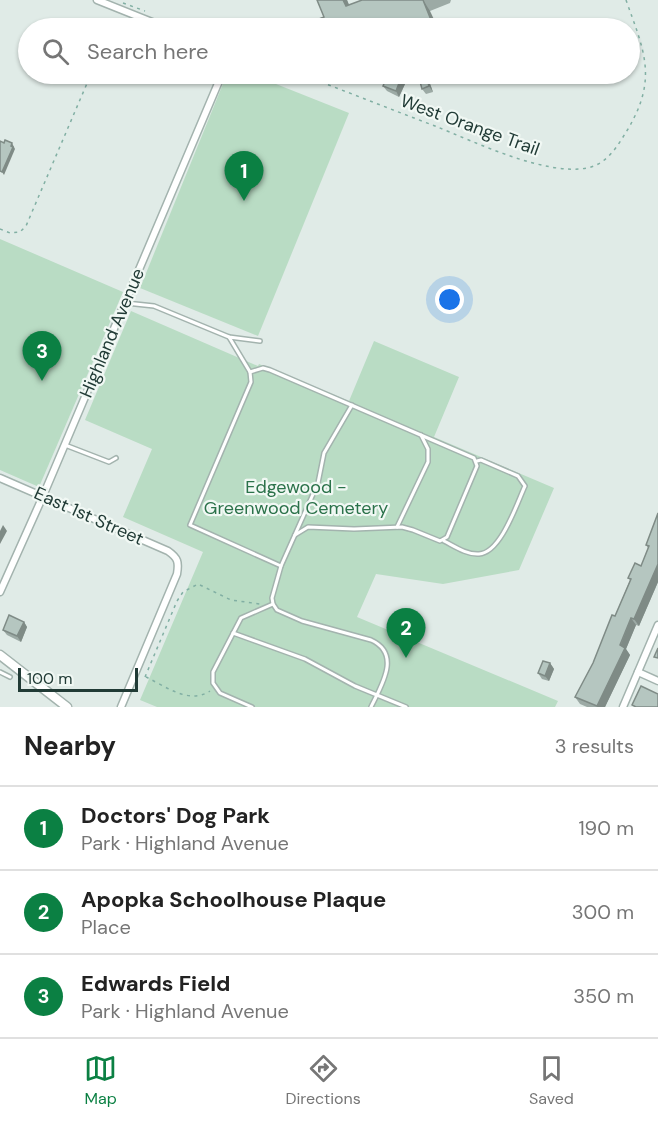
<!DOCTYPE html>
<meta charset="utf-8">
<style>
body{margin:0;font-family:"DM Sans",sans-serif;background:#f6f6f6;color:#222}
.scale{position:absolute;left:18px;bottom:15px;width:120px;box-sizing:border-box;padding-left:6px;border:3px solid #213b36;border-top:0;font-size:16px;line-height:21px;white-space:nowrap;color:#213b36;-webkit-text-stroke:4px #f1f8f4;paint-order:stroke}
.you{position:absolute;left:450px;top:300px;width:21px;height:21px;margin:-15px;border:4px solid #fff;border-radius:50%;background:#1a73e8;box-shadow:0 0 0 9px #1a73e833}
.badge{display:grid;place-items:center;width:39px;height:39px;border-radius:50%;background:#0b8043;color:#fff;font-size:20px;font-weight:700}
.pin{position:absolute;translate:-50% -50px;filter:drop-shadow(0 2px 3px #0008)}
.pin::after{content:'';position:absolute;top:32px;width:21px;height:18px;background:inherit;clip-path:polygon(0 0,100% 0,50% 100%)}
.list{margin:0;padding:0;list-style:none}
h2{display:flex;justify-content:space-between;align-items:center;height:78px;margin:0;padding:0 24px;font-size:26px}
h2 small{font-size:20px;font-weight:400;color:#767676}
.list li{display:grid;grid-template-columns:39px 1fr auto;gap:18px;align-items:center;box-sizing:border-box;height:84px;padding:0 24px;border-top:2px solid #e0e0e0}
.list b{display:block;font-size:22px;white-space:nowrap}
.list p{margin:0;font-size:20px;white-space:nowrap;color:#767676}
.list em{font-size:20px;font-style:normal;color:#767676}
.icon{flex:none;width:33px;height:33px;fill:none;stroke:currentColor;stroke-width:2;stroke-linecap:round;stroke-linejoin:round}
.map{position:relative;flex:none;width:658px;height:707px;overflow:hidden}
.search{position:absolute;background:#fff;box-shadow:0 2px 4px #0004;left:18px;right:18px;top:18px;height:66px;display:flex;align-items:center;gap:15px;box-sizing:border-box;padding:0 21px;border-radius:33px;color:#767676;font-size:22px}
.sheet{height:330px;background:#fff}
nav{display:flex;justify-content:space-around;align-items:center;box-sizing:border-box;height:84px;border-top:2px solid #e0e0e0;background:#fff;font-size:16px;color:#767676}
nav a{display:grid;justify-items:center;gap:3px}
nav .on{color:#0b8043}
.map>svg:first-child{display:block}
.green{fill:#b9dcc4}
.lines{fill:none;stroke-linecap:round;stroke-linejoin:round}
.service-casing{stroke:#a3b3ae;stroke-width:6}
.minor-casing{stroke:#a3b3ae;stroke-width:9}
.tertiary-casing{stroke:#a3b3ae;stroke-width:11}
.path{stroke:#81afa3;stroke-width:1.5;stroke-dasharray:3 4.5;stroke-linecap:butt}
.service{stroke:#fff;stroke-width:3}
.minor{stroke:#fff;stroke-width:6}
.tertiary{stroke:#fff;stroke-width:8}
.wall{fill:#9caaa5}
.shaded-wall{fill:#7f8b86}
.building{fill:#b5c6c0;stroke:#7f8b86;stroke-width:1.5}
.labels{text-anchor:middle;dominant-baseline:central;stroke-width:4.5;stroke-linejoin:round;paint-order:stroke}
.street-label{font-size:18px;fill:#213b36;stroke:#f1f8f4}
.park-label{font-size:18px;fill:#2b724a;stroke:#f1f8f4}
</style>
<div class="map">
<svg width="658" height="707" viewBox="0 0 658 707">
<rect width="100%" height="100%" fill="#e0ebe7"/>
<g class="green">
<polygon points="227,74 251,74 349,113 258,336 140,288"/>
<polygon points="0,239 123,292 39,487 0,470"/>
<polygon points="131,311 258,366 259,364 349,401 374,341 459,377 434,437 554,488 519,570 443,584 376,574 357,617 558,701 555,707 157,707 140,700 203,552 123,517 152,449 85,420"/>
</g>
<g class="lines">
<defs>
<g id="service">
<polyline points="126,303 154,306 229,337 260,341"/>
<polyline points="229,337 250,372 251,382 190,525 281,566"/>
<polyline points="250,372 263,368 270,370 474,458 477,466 447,537 440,541 413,530 402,527 354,529 308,527 295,535"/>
<path d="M352,405l-28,48 -6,30 -37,83 -9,32 1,6 4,6 25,11 69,19c31,14 10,46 0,67"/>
<polyline points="65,445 109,462 116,458"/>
<polyline points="397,527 428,462 428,449 421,435"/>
<path d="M444,541c10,5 23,14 35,13 22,-1 38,-51 46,-68l-7,-10 -37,-16 -4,1"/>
<polyline points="233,633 305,659 355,686 406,707"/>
<polyline points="0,672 10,677"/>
<polyline points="252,707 220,693 213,683 213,672 241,618 273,604"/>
</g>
<g id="minor">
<polyline points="97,0 167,28"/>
<path d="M0,478l168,73c10,7 11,11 9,23l-56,133"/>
<polyline points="0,592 43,496 222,74"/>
<polyline points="638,672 658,681"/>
<polyline points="623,707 658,625"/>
</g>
<polyline id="tertiary" points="0,655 67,707"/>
</defs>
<use href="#service" class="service-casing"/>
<use href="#minor" class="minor-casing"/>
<use href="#tertiary" class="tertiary-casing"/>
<g class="path">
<polyline points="123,3 145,11"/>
<polyline points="172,22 188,28"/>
<polyline points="111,28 117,15"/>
<path d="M300,74c45,17 90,35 135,52 40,16 110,50 152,42 21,-4 31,-23 41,-39 30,-51 16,-78 -2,-129"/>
<polyline points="0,229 10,233 20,232 26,226 91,74"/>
<polyline points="145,677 177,601 183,592 198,584 231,600 260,604"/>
<path d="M146,677c19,9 43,28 64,14"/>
</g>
<use href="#service" class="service"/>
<use href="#minor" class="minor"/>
<use href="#tertiary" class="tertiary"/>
</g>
<g class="wall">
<polygon points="317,0 347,0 349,5 362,0 451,0 450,3 430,11 324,17"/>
<polygon points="349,74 372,74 354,81"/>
<polygon points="426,76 429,81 433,92 426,94 422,89"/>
<polygon points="401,78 405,84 399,97 387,91 383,86"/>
<polygon points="658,513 658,582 639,626 636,625 626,649 630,655 605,707 587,707 580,704 575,697 593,663 615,616 630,580 628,578 641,566 648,548 646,545"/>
<polygon points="24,622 27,627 21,642 7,635 3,630"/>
<polygon points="550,663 554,669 549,681 542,679 538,673"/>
</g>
<g class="shaded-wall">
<polygon points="343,0 347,0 354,17 346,6"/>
<polygon points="423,0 430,11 438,28 432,28"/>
<polygon points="426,76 429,81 433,92 429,86"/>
<polygon points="401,78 405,84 399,97 396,91"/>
<polygon points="12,143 15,149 4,175 2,172"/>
<polygon points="3,525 7,531 0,544 0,531"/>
<polygon points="658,564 658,582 639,626 634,619"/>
<polygon points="631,618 636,625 626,649 630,655 605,707 597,707"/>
<polygon points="24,622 27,627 21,642 17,636"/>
<polygon points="550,663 554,669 549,681 545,676"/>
</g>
<g class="building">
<polygon points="317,0 343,0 346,6 362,0 423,0 433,25 432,28 296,28 324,17"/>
<polygon points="388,74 401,78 396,91 383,86"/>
<polygon points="426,76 429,86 422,89 419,78"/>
<polygon points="5,140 12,143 11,146 13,147 2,172 0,171 0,141 4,143"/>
<polygon points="658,513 658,564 634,619 631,618 620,645 625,648 597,706 575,697 593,663 612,615 615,616 631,579 628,578 635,563 641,566 649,546 646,545"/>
<polygon points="9,615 24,622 17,636 3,630"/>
<polygon points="658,648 658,658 654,657"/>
<polygon points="543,661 550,663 545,676 538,673"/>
<polygon points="641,686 658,694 658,707 636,707 632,705"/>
</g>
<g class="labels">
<g class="street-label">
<text transform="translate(470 125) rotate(20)">West Orange Trail</text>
<text transform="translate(112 333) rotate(-67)">Highland Avenue</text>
<text transform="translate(89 516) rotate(24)">East 1st Street</text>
</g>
<g class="park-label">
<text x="296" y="487">Edgewood -<tspan x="296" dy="21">Greenwood Cemetery</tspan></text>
</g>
</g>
</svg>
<div class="scale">100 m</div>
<div class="you"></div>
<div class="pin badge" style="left:244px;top:201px">1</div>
<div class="pin badge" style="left:406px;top:658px">2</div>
<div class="pin badge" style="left:42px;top:381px">3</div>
<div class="search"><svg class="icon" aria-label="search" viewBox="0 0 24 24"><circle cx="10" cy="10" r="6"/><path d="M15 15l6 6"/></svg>Search here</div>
</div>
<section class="sheet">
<h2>Nearby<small>3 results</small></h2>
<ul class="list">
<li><span class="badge">1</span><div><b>Doctors' Dog Park</b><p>Park · Highland Avenue</p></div><em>190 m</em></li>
<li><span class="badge">2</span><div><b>Apopka Schoolhouse Plaque</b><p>Place</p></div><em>300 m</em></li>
<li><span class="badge">3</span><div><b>Edwards Field</b><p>Park · Highland Avenue</p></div><em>350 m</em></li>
</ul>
</section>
<nav>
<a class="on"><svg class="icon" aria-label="map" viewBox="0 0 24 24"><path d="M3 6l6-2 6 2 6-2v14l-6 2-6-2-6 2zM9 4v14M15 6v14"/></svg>Map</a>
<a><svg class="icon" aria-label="directions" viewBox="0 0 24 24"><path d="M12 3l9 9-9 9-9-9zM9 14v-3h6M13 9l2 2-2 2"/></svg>Directions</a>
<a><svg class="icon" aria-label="saved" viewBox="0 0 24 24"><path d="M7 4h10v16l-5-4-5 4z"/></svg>Saved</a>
</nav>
